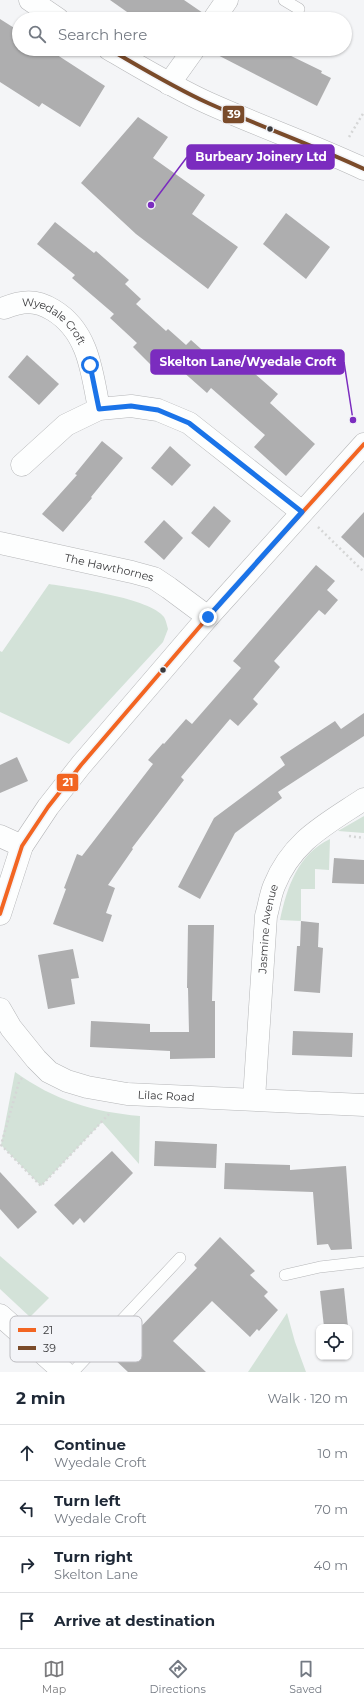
<!DOCTYPE html>
<meta charset="utf-8">
<style>
body{margin:0;font-family:Montserrat,sans-serif;background:#f6f6f7;color:#1f2937}
.controls{position:absolute;right:12px;bottom:12px;display:grid;overflow:hidden;border-radius:8px;box-shadow:0 1px 3px #0004}
.controls button{width:36px;height:36px;display:grid;place-items:center;padding:0;border:0;border-bottom:1px solid #e0e1e3;background:#fff;color:#1f2937;font:20px sans-serif}
.stop{position:absolute;width:12px;height:12px;margin:-9px;border:3px solid #1a73e8;border-radius:50%;background:#fff}
.stop.end{background:#1a73e8;border-color:#fff;box-shadow:0 1px 4px #0008}
.list{margin:0;padding:0;list-style:none}
h2{display:flex;justify-content:space-between;align-items:center;height:52px;margin:0;padding:0 16px;font-size:17px}
h2 small{font-size:13px;font-weight:400;color:#747a83}
.list li{display:grid;grid-template-columns:26px 1fr auto;gap:12px;align-items:center;box-sizing:border-box;height:56px;padding:0 16px;border-top:1px solid #e0e1e3}
.list b{display:block;font-size:15px;white-space:nowrap}
.list p{margin:0;font-size:13px;white-space:nowrap;color:#747a83}
.list em{font-size:13px;font-style:normal;color:#747a83}
.icon{flex:none;width:22px;height:22px;fill:none;stroke:currentColor;stroke-width:2;stroke-linecap:round;stroke-linejoin:round}
.map{position:relative;flex:none;width:364px;height:1372px;overflow:hidden}
.search{position:absolute;background:#fff;box-shadow:0 1px 3px #0004;left:12px;right:12px;top:12px;height:44px;display:flex;align-items:center;gap:10px;box-sizing:border-box;padding:0 14px;border-radius:22px;color:#747a83;font-size:15px}
.sheet{height:276px;background:#fff}
nav{display:flex;justify-content:space-around;align-items:center;box-sizing:border-box;height:56px;border-top:1px solid #e0e1e3;background:#fff;font-size:11px;color:#747a83}
nav a{display:grid;justify-items:center;gap:2px}
nav .on{color:#7b7b7d}
.map>svg:first-child{display:block}
.green{fill:#d3e2d8}
.building{fill:#aeaeaf}
.lines{fill:none;stroke-linecap:round;stroke-linejoin:round}
.lane-casing{stroke:#b5b6b8;stroke-width:12}
.street-casing{stroke:#b5b6b8;stroke-width:23}
.secondary-casing{stroke:#b5b6b8;stroke-width:23}
.path{stroke:#d5d6d6;stroke-width:2.5;stroke-dasharray:2 3;stroke-linecap:butt}
.lane{stroke:#fdfefe;stroke-width:11}
.street{stroke:#fdfefe;stroke-width:22}
.secondary{stroke:#fdfefe;stroke-width:22}
.bus-1-casing{stroke:#f3f4f8;stroke-width:7}
.bus-2-casing{stroke:#f3f4f8;stroke-width:7}
.bus-1{stroke:#f26522;stroke-width:4}
.bus-2{stroke:#7a4b2a;stroke-width:4}
.route{stroke:#1a73e8;stroke-width:5}
.bus-dot{fill:#3a3a3c;stroke:#f3f4f8;stroke-width:1.5}
.labels{text-anchor:middle;dominant-baseline:central;stroke-width:4;stroke-linejoin:round;paint-order:stroke}
.street-label{font-size:11px;fill:#3a3a3c;stroke:#f3f4f8}
.key{fill:#f3f4f8;stroke:#bcbcc0;stroke-width:1}
.key-label{font-size:11px;fill:#3a3a3c}
.leader{fill:none;stroke:#7b2cbf;stroke-width:1.5}
.callout-dot{fill:#7b2cbf;stroke:#f3f4f8;stroke-width:1.5}
.callout{fill:#7b2cbf;stroke:#7b2cbf;stroke-width:1.5}
.callout-label{font-size:12px;text-anchor:middle;font-weight:bold;fill:#fff}
.line-badge{stroke:#f3f4f8;stroke-width:1.5}
.badge-label{font-size:11px;text-anchor:middle;font-weight:bold;fill:#fff}
</style>
<div class="map">
<svg width="364" height="1372" viewBox="0 0 364 1372">
<rect width="100%" height="100%" fill="#f4f5f7"/>
<g class="green">
<path d="M49,584c25,4 101,14 115,33 2,3 3,9 4,12l-5,13 -94,102 -69,-32v-61l2,1z"/>
<polygon points="364,815 364,833 338,831 364,816"/>
<path d="M330,839l-1,31 -14,-1v20h-14v32l-21,-1c7,-33 18,-66 50,-81z"/>
<path d="M15,1072c39,28 78,40 125,44l-1,48 -37,-42 -61,64 -40,-41z"/>
<polygon points="0,1256 49,1298 30,1317 0,1289"/>
<polygon points="287,1313 295,1342 306,1372 248,1372"/>
</g>
<g class="building">
<polygon points="110,0 184,0 203,13 202,19 137,19"/>
<polygon points="0,19 19,31 19,49 48,49 105,86 80,127 42,103 39,107 0,82"/>
<polygon points="206,49 268,49 283,56 285,53 322,71 321,73 331,78 317,106"/>
<polygon points="138,117 168,137 153,158 205,195 192,214 238,247 208,289 136,234 81,183"/>
<polygon points="286,213 330,247 306,279 263,244"/>
<polygon points="55,222 94,253 96,251 129,280 125,284 141,299 136,304 166,331 168,329 186,345 191,340 210,357 215,351 241,374 247,367 278,394 270,403 315,444 286,476 254,447 265,435 211,388 207,393 164,355 153,367 133,347 137,343 110,318 114,314 72,278 75,275 37,244"/>
<polygon points="27,355 59,384 39,405 8,377"/>
<polygon points="102,441 123,458 91,497 92,498 63,532 42,514 77,475 75,474"/>
<polygon points="170,446 191,465 172,486 151,468"/>
<polygon points="214,506 231,521 209,548 191,533"/>
<polygon points="364,512 364,558 341,537"/>
<polygon points="164,520 183,538 164,560 144,542"/>
<polygon points="316,565 335,581 327,590 338,600 325,615 319,610 274,661 280,667 253,699 258,704 238,726 230,719 181,777 184,780 132,848 133,849 108,885 115,888 106,913 112,915 103,942 53,924 66,889 64,888 77,854 82,856 153,764 148,760 163,743 164,744 186,719 192,724 241,668 233,661"/>
<polygon points="364,713 364,736 278,792 282,798 235,833 200,899 178,887 214,818 285,765 280,757 335,721 341,729"/>
<polygon points="17,757 28,781 0,793 0,765"/>
<polygon points="334,858 364,860 364,884 332,883"/>
<polygon points="301,921 319,923 318,947 323,948 320,993 294,991 297,946 300,946"/>
<polygon points="188,925 214,925 212,1001 215,1001 215,1058 170,1059 170,1051 90,1047 91,1021 150,1024 150,1032 189,1032 188,988 187,988"/>
<polygon points="73,949 79,978 71,979 75,1004 48,1009 38,955"/>
<polygon points="293,1031 353,1033 352,1057 292,1055"/>
<polygon points="155,1141 217,1144 216,1168 154,1166"/>
<polygon points="112,1151 133,1173 84,1223 80,1218 73,1225 54,1205"/>
<polygon points="225,1163 290,1165 290,1170 346,1166 352,1249 331,1250 328,1244 317,1245 313,1192 224,1189"/>
<polygon points="0,1172 37,1212 18,1229 0,1209"/>
<polygon points="220,1237 255,1271 250,1275 268,1292 264,1296 278,1310 259,1331 257,1329 250,1337 212,1301 173,1341 206,1372 128,1372 112,1357 197,1268 194,1265"/>
<polygon points="344,1288 348,1327 324,1327 320,1291"/>
</g>
<g class="lines">
<defs>
<g id="lane">
<polyline points="284,0 299,9"/>
<polyline points="285,1275 320,1267 364,1262"/>
<polyline points="73,1372 180,1258"/>
</g>
<g id="street">
<polyline points="214,19 227,0"/>
<polyline points="169,84 194,49"/>
<path id="s1" d="M4,308c18,-7 31,-9 49,2 35,21 39,61 46,99"/>
<polyline points="22,465 66,425 99,409 131,406 158,410 189,423 302,512"/>
<path id="s2" d="M0,543l132,29 22,6 15,10 39,29"/>
<polyline points="0,836 22,846"/>
<polyline points="0,914 22,846 48,807 81,765 208,617 364,444"/>
<path id="s3" d="M0,1009l11,19 25,31 13,13 18,9 20,6 40,7 237,11"/>
<path id="s4" d="M254,1099l12,-183c3,-10 4,-20 8,-30 18,-45 51,-61 90,-87"/>
<polyline points="0,1315 64,1372"/>
</g>
<g id="secondary">
<polyline points="30,0 58,19"/>
<path d="M109,49c33,19 64,38 99,54 51,23 105,42 156,66"/>
</g>
</defs>
<use href="#lane" class="lane-casing"/>
<use href="#street" class="street-casing"/>
<use href="#secondary" class="secondary-casing"/>
<g class="path">
<polyline points="349,137 364,112"/>
<polyline points="318,527 364,572"/>
<polyline points="349,836 364,838"/>
<polyline points="22,1078 19,1082 1,1145 41,1186 109,1114"/>
</g>
<use href="#lane" class="lane"/>
<use href="#street" class="street"/>
<use href="#secondary" class="secondary"/>
<defs>
<polyline id="bus-1" points="0,914 22,846 48,807 81,765 208,617 364,444"/>
<path id="bus-2" d="M109,49c33,19 64,38 99,54 51,23 105,42 156,66"/>
</defs>
<use href="#bus-1" class="bus-1-casing"/>
<use href="#bus-2" class="bus-2-casing"/>
<use href="#bus-1" class="bus-1"/>
<use href="#bus-2" class="bus-2"/>
</g>
<g class="lines">
<polyline class="route" points="90,365 99,409 131,406 158,410 189,423 302,512 208,617"/>
</g>
<g class="bus-dot">
<circle cx="270" cy="129" r="3.5"/>
<circle cx="163" cy="670" r="3.5"/>
</g>
<g class="labels">
<g class="street-label">
<text stroke="none"><textPath href="#s1" startOffset="58">Wyedale Croft</textPath></text>
<text stroke="none"><textPath href="#s2" startOffset="112">The Hawthornes</textPath></text>
<text stroke="none"><textPath href="#s4" startOffset="171">Jasmine Avenue</textPath></text>
<text stroke="none"><textPath href="#s3" startOffset="201">Lilac Road</textPath></text>
</g>
</g>
<rect x="10" y="1316" width="132" height="46" rx="6" class="key"/>
<rect x="18" y="1328" width="18" height="4" fill="#f26522"/>
<rect x="18" y="1346" width="18" height="4" fill="#7a4b2a"/>
<g class="key-label">
<text x="43" y="1334">21</text>
<text x="43" y="1352">39</text>
</g>
<path class="leader" d="M151 205L187 157M353 420L344 362"/>
<g class="callout-dot">
<circle cx="151" cy="205" r="4"/>
<circle cx="353" cy="420" r="4"/>
</g>
<g class="callout">
<rect x="187" y="145" width="147" height="24" rx="4"/>
<rect x="151" y="350" width="193" height="24" rx="4"/>
</g>
<g class="callout-label">
<text x="261" y="161">Burbeary Joinery Ltd</text>
<text x="248" y="366">Skelton Lane/Wyedale Croft</text>
</g>
<g class="line-badge">
<rect x="222" y="105" width="23" height="19" rx="4" fill="#7a4b2a"/>
<rect x="56" y="773" width="23" height="19" rx="4" fill="#f26522"/>
</g>
<g class="badge-label">
<text x="234" y="118">39</text>
<text x="68" y="786">21</text>
</g>
</svg>
<div class="controls">
<button><svg class="icon" aria-label="locate" viewBox="0 0 24 24"><circle cx="12" cy="12" r="6"/><path d="M12 2v4M12 18v4M2 12h4M18 12h4"/></svg></button>
</div>
<div class="stop" style="left:90px;top:365px"></div>
<div class="stop end" style="left:208px;top:617px"></div>
<div class="search"><svg class="icon" aria-label="search" viewBox="0 0 24 24"><circle cx="10" cy="10" r="6"/><path d="M15 15l6 6"/></svg>Search here</div>
</div>
<section class="sheet">
<h2>2 min<small>Walk · 120 m</small></h2>
<ul class="list">
<li><svg class="icon" aria-label="ahead" viewBox="0 0 24 24"><path d="M12 20V5M6 11l6-6 6 6"/></svg><div><b>Continue</b><p>Wyedale Croft</p></div><em>10 m</em></li>
<li><svg class="icon" aria-label="left" viewBox="0 0 24 24"><path d="M17 20v-9H6M10 6l-5 5 5 5"/></svg><div><b>Turn left</b><p>Wyedale Croft</p></div><em>70 m</em></li>
<li><svg class="icon" aria-label="right" viewBox="0 0 24 24"><path d="M7 20v-9h11M14 6l5 5-5 5"/></svg><div><b>Turn right</b><p>Skelton Lane</p></div><em>40 m</em></li>
<li><svg class="icon" aria-label="arrive" viewBox="0 0 24 24"><path d="M6 21V4h12l-3 4 3 4H6"/></svg><div><b>Arrive at destination</b></div></li>
</ul>
</section>
<nav>
<a class="on"><svg class="icon" aria-label="map" viewBox="0 0 24 24"><path d="M3 6l6-2 6 2 6-2v14l-6 2-6-2-6 2zM9 4v14M15 6v14"/></svg>Map</a>
<a><svg class="icon" aria-label="directions" viewBox="0 0 24 24"><path d="M12 3l9 9-9 9-9-9zM9 14v-3h6M13 9l2 2-2 2"/></svg>Directions</a>
<a><svg class="icon" aria-label="saved" viewBox="0 0 24 24"><path d="M7 4h10v16l-5-4-5 4z"/></svg>Saved</a>
</nav>
